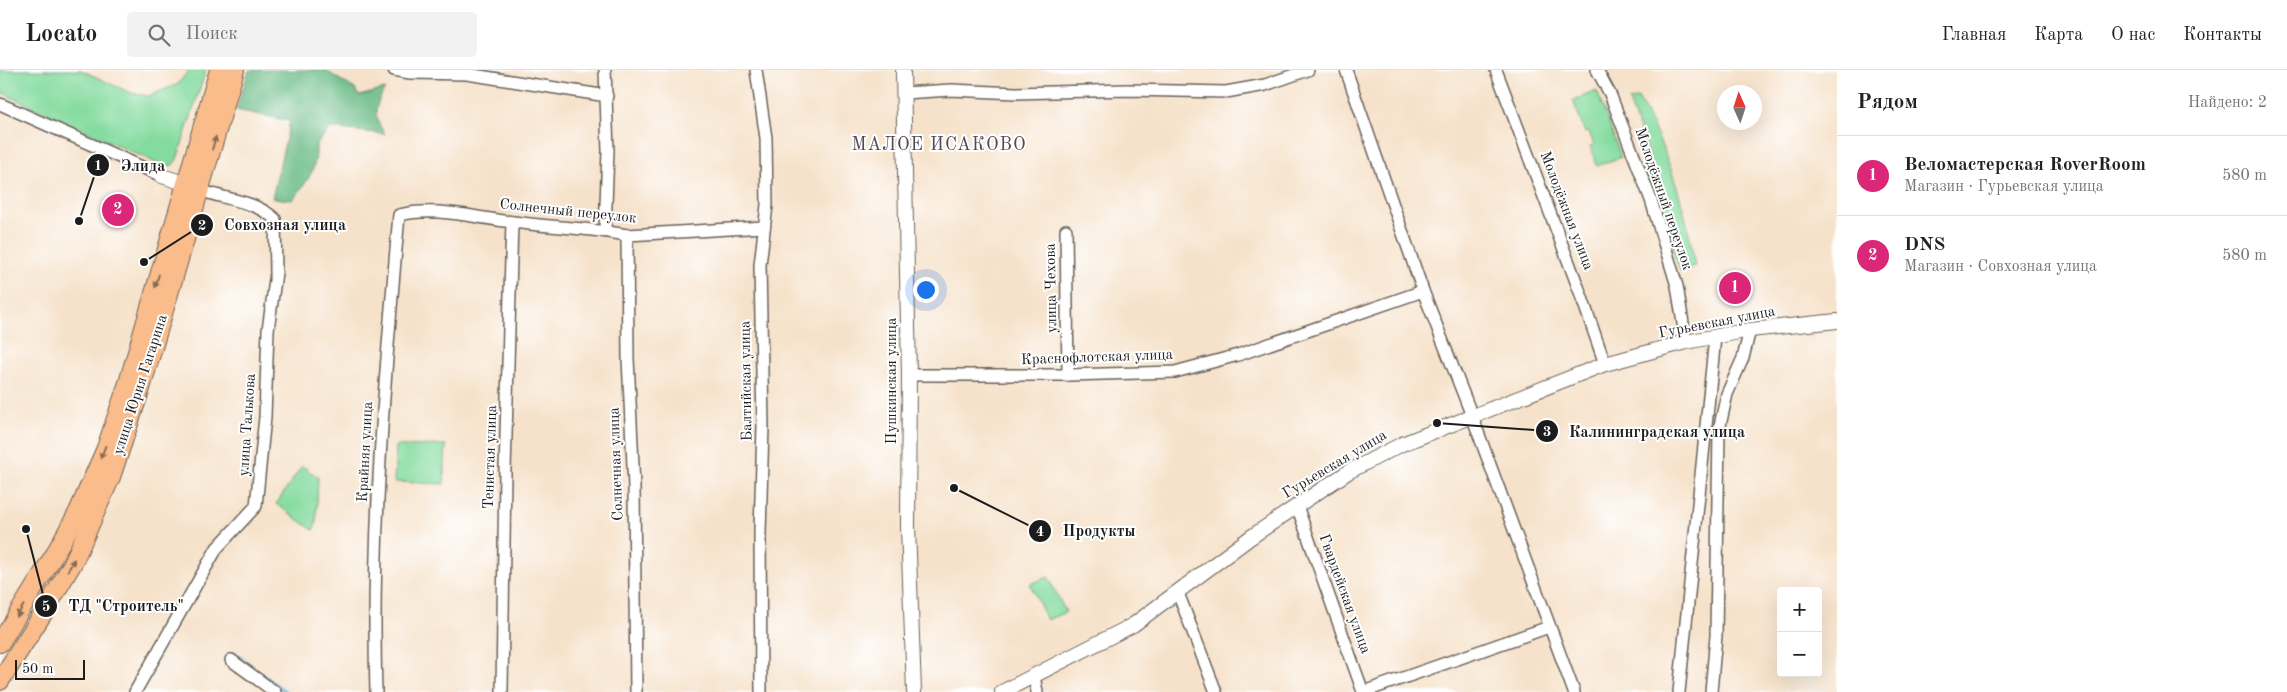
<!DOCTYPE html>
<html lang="ru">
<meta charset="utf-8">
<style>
body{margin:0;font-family:"Old Standard TT",serif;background:#f2f2f2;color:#202124}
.controls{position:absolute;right:15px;bottom:15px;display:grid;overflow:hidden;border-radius:5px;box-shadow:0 5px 20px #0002}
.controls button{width:45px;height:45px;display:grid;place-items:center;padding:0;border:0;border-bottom:1px solid #e0e0e0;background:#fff;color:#202124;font:25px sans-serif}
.compass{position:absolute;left:1717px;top:15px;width:45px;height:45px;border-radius:50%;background:#fff;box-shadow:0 5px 20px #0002;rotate:357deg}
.scale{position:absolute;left:15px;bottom:12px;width:70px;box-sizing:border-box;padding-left:5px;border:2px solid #1c1c1c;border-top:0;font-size:14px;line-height:18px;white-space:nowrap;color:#1c1c1c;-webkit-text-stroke:4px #fff;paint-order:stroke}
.you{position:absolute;left:925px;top:219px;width:18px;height:18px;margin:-12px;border:4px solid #fff;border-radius:50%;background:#1a73e8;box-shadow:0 0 0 8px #1a73e833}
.badge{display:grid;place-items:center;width:32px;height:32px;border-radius:50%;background:#db2777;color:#fff;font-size:16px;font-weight:700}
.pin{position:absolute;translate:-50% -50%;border:2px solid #fff;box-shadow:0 1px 5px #0006}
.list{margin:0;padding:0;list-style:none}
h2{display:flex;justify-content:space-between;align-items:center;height:65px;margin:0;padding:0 20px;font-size:21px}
h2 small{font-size:16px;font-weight:400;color:#757577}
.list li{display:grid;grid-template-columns:32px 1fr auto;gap:15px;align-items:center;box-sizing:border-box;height:80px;padding:0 20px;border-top:1px solid #e0e0e0}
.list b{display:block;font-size:19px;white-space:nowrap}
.list p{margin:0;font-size:16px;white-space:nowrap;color:#757577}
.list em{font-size:16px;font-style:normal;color:#757577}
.icon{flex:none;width:28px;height:28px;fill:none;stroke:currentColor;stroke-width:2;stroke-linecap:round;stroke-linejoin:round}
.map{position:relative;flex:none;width:1837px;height:622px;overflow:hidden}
header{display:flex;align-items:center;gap:30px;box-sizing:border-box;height:70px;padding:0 25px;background:#fff;border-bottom:1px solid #e0e0e0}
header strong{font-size:24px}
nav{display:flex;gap:28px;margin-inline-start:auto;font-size:18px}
.search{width:350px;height:45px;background:#f2f2f2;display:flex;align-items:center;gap:12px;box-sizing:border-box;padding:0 18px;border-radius:5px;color:#757577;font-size:19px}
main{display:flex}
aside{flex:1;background:#fff}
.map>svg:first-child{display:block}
.green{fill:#84db9f;stroke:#507c5e}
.forest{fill:#6bbb86;stroke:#446c51}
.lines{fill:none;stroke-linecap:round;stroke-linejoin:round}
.stream{stroke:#4eb1cd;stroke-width:2.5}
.minor-casing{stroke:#686159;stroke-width:14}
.tertiary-casing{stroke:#686159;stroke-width:16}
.primary-casing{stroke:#686159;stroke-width:20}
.minor{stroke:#fff;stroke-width:11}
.tertiary{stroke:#fff;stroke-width:14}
.primary{stroke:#f9bc8a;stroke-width:18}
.oneway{fill:#8a6c53}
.labels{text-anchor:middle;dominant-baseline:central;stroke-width:4;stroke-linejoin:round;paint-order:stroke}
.street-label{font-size:15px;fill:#1c1c1c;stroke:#fff}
.quarter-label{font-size:18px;letter-spacing:1px;fill:#534854;stroke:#fff}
.leader{fill:none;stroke:#1c1c1c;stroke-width:2}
.callout-dot{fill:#1c1c1c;stroke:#fff;stroke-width:2}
.mark-label{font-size:15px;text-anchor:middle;font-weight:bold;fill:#fff}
.callout-label{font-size:16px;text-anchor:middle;font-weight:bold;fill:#1c1c1c;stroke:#fff;stroke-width:4;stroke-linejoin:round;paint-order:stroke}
</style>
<header>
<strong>Locato</strong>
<div class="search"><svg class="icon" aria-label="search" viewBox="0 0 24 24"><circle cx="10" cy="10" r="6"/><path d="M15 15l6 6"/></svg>Поиск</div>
<nav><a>Главная</a><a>Карта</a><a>О нас</a><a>Контакты</a></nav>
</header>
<main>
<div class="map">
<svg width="1837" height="622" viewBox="0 0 1837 622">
<rect width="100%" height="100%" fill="#fff"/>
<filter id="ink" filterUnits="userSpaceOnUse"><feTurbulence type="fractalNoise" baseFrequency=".02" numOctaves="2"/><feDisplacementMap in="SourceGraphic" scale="10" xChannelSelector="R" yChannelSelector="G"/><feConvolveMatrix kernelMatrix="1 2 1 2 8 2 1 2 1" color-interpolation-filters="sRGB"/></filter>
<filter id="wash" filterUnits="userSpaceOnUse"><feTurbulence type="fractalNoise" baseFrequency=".0096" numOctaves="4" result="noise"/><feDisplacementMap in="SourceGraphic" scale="20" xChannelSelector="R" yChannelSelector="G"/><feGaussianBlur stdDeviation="1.12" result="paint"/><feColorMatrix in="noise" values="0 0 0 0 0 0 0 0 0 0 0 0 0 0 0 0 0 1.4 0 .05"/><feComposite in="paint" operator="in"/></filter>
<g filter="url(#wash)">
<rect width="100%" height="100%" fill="#f6e2ca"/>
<g class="green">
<polygon points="0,0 81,0 131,23 149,26 178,14 189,0 206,0 177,89 173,95 163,96 0,22"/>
<polygon points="1597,21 1621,87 1597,96 1590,76 1594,75 1589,62 1585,63 1573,30"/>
<path d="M1638,28c30,52 48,109 57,168l-15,5 -33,-97 7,-3 -25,-70z"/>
<polygon points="446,375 444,414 394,412 396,376"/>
<polygon points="302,396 318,407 316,454 313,460 276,434"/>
<polygon points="1048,507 1066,542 1047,550 1030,514"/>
</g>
<path class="forest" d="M249,0h76l30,19 4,7 26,-7c-11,18 -12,27 0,45l-55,-6 -14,17c1,26 -8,34 -23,55l-21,-2 18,-77 -54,-11z"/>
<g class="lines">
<polyline class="stream" points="233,582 286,622"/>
</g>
</g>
<g filter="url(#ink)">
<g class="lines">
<defs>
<g id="minor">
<polyline points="394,0 410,3 467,4 607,26"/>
<polyline points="756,0 766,68 767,135 760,195 763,356 760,463 761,622"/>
<polyline points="1346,0 1423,221 1472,346 1574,622"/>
<polyline points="1496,0 1580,222 1605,294"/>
<polyline points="1597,0 1610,24 1651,130 1677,216 1686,272"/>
<polyline points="904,23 951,20 1016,23 1127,20 1226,22 1265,15 1308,0"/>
<polyline points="0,34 162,106"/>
<polyline points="1066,160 1068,305"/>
<polyline points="605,161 608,81 605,0"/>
<polyline points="627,165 628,288 634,417 636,622"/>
<polyline points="909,305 1068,305 1175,302 1238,285 1423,221"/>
<polyline points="1297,436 1363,622"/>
<polyline points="1178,523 1216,622"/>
<polyline points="231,590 275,622"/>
<polyline points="1034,606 1037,622"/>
<path d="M135,622l82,-144 39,-42 9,-89 3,-87 8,-57 -1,-54c-22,-20 -53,-19 -80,-31"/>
<path d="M376,622c-5,-159 9,-319 23,-477 38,-9 75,3 114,7 38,5 76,6 114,13l137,-8"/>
<polyline points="502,622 505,401 512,152"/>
<polyline points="1363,622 1549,557"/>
<polyline points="1679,622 1715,267"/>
<polyline points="1711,622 1716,566 1719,360 1727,324 1743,288 1750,260"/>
</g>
<g id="tertiary">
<polyline points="903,0 909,305 908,457 914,622"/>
<polyline points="162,106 187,114"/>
<polyline points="1002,622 1133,555 1251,467 1297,436 1348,402 1402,374 1605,294 1686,272 1750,260 1837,251"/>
</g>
<g id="primary">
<polyline points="0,573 53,487 78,442 106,378 128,313 219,0"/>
<polyline points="0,611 44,542 73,493 111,407 142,315 235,0"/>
</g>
</defs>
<use href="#minor" class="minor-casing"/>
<use href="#tertiary" class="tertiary-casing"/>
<use href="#primary" class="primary-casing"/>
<use href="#minor" class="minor"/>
<use href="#tertiary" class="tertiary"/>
<use href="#primary" class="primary"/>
</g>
<defs><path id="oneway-solid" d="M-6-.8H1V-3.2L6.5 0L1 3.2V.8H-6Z" transform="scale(1.25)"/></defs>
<g class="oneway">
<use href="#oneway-solid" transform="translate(214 73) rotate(-74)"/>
<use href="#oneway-solid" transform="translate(157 211) rotate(106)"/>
<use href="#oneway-solid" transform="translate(103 382) rotate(112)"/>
<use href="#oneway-solid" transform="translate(71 495) rotate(-61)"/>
<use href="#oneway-solid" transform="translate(20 541) rotate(122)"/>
</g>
</g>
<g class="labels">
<g class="street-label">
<text transform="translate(1663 129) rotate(71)">Молодёжный переулок</text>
<text transform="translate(1566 141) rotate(69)">Молодёжная улица</text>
<text transform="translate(568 142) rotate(6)">Солнечный переулок</text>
<text transform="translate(1052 218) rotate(-91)">улица Чехова</text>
<text transform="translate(1717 253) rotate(-11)">Гурьевская улица</text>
<text transform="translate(1097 288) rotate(-2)">Краснофлотская улица</text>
<text transform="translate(747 311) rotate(-91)">Балтийская улица</text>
<text transform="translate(892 311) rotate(-90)">Пушкинская улица</text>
<text transform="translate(141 315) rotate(-72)">улица Юрия Гагарина</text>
<text transform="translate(248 355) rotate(-86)">улица Талькова</text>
<text transform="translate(366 382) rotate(-87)">Крайняя улица</text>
<text transform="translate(491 387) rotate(-88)">Тенистая улица</text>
<text transform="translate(617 394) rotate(-92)">Солнечная улица</text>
<text transform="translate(1335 395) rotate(-31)">Гурьевская улица</text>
<text transform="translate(1344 524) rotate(70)">Гвардейская улица</text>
</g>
<g class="quarter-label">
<text x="939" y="75">МАЛОЕ ИСАКОВО</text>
</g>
</g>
<path class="leader" d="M79 151L98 95M144 192L202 155M1437 353L1547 361M954 418L1040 461M26 459L46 536"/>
<g class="callout-dot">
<circle cx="79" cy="151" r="5"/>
<circle cx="144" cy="192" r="5"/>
<circle cx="1437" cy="353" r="5"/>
<circle cx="954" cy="418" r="5"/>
<circle cx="26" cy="459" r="5"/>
<circle cx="98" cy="95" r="12"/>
<circle cx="202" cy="155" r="12"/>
<circle cx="1547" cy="361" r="12"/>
<circle cx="1040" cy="461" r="12"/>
<circle cx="46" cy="536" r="12"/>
</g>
<g class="mark-label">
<text x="98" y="100">1</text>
<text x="202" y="160">2</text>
<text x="1547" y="366">3</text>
<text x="1040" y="466">4</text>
<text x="46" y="541">5</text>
</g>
<g class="callout-label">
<text x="143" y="101">Элида</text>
<text x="285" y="160">Совхозная улица</text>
<text x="1657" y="367">Калининградская улица</text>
<text x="1099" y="466">Продукты</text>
<text x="126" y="541">ТД "Строитель"</text>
</g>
</svg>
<div class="controls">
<button>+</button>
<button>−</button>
</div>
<svg class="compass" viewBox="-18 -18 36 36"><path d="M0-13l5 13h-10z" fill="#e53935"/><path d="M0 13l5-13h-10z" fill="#757577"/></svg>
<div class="scale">50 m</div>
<div class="you"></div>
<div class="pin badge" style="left:1735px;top:218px">1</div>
<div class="pin badge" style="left:118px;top:140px">2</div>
</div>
<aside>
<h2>Рядом<small>Найдено: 2</small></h2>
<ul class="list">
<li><span class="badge">1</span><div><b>Веломастерская RoverRoom</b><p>Магазин · Гурьевская улица</p></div><em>580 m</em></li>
<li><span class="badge">2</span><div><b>DNS</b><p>Магазин · Совхозная улица</p></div><em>580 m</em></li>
</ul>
</aside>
</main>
